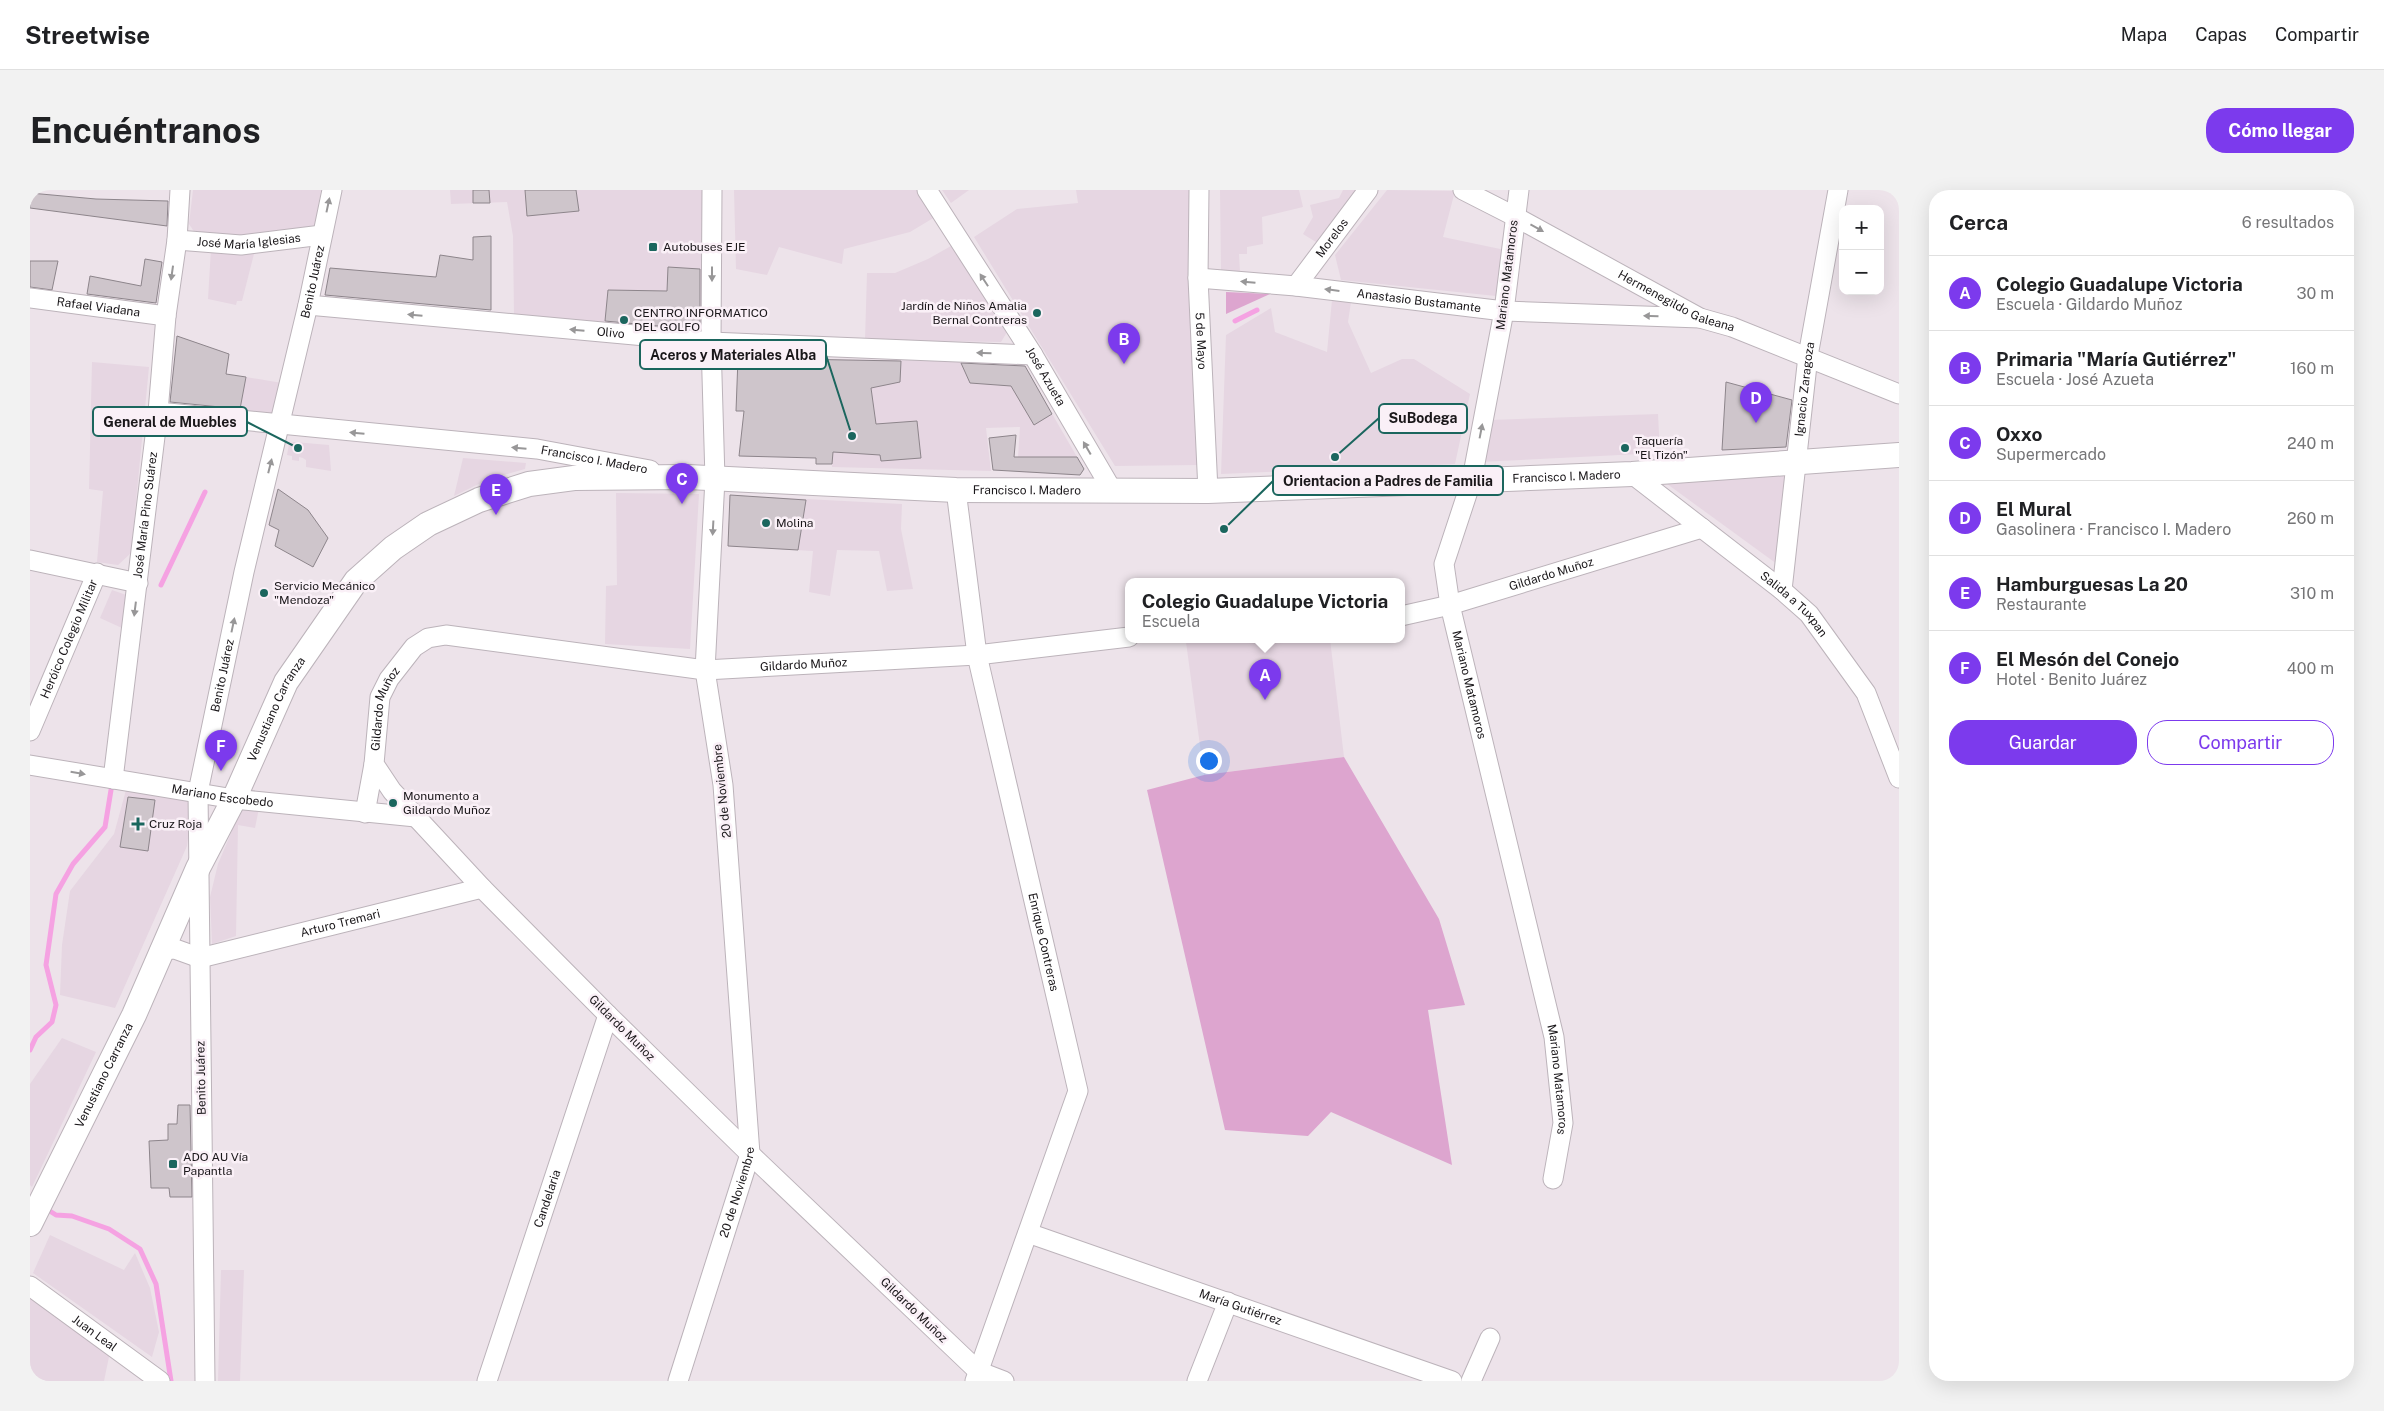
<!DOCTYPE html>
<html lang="es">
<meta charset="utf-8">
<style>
body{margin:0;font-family:"Public Sans",sans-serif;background:#f2f2f2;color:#202124}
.controls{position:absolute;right:15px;top:15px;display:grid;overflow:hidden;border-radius:10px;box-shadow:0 5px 20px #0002}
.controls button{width:45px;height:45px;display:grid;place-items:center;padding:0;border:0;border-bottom:1px solid #e0e0e0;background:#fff;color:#202124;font:25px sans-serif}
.you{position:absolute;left:1178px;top:570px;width:18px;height:18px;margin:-12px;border:4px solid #fff;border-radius:50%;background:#1a73e8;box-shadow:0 0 0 8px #1a73e833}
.badge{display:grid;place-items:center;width:32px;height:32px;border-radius:50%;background:#7c3aed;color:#fff;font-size:16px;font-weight:700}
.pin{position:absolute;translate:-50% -41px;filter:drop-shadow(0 1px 2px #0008)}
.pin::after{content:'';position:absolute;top:26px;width:18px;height:15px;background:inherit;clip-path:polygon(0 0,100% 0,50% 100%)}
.popup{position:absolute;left:1095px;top:388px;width:280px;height:65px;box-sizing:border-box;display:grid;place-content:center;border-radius:10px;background:#fff;filter:drop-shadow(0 1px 4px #0005);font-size:16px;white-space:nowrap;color:#757577}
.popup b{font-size:19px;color:#202124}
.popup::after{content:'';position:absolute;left:50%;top:100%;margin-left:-10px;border:10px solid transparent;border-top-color:#fff}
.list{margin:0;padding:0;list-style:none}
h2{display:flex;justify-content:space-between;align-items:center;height:65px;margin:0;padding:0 20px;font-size:21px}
h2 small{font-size:16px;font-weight:400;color:#757577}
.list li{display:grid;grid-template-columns:32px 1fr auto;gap:15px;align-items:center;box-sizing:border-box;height:75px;padding:0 20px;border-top:1px solid #e0e0e0}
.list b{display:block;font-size:19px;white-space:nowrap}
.list p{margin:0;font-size:16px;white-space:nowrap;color:#757577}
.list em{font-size:16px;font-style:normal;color:#757577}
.actions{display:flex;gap:10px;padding:15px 20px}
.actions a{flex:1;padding:11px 0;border:1px solid #7c3aed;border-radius:20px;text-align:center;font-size:18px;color:#7c3aed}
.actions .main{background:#7c3aed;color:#fff}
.map{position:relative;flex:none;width:1869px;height:1191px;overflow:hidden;border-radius:20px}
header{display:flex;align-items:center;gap:30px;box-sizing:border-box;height:70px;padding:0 25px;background:#fff;border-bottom:1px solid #e0e0e0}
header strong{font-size:24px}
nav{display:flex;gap:28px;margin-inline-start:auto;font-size:18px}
.intro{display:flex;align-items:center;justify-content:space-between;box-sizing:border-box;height:120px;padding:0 30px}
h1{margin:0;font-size:35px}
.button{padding:12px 22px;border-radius:20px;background:#7c3aed;color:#fff;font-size:18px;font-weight:700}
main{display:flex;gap:30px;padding:0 30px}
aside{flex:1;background:#fff;border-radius:20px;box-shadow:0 5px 20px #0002}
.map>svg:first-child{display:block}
.built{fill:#e6d6e2}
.green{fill:#dda5cf}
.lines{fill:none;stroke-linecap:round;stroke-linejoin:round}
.stream{stroke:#f5a2e2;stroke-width:5}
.building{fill:#cec5cb;stroke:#8d858b}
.minor-casing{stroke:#bcb3ba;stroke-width:21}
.major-casing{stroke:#bcb3ba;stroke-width:26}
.minor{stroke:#fff;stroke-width:19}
.major{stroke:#fff;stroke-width:24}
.oneway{fill:#989798}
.poi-dot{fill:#1b665e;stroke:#faf0f7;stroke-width:2}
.labels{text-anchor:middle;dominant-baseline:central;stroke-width:5;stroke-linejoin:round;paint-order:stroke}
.street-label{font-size:12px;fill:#1a171a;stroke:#faf0f7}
.poi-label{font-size:12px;fill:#1a171a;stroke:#faf0f7;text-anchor:start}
.leader{fill:none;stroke:#1b665e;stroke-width:2}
.callout-dot{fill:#1b665e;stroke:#faf0f7;stroke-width:2}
.callout{fill:#faf0f7;stroke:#1b665e;stroke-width:2}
.callout-label{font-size:14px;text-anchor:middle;font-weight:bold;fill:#1a171a}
</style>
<header>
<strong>Streetwise</strong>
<nav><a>Mapa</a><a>Capas</a><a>Compartir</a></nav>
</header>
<div class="intro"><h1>Encuéntranos</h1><a class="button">Cómo llegar</a></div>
<main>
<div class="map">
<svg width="1869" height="1191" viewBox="0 0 1869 1191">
<rect width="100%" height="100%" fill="#ede3ea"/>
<g class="built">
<polygon points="163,0 291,0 285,35 215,49 165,43 159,34"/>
<polygon points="420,0 677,0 673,144 484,125 483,46 477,12 421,14"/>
<polygon points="704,0 887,0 905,27 880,42 814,59 812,74 749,57 737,85 706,79"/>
<polygon points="912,0 939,0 921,13"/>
<polygon points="1046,0 1160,0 1168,275 1085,276 944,47 987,19 1048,13"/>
<polygon points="1190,0 1269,0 1273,17 1232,27 1233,54 1217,57 1217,64 1209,64 1210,82 1191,80"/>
<polygon points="1313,0 1338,0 1294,57 1273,44 1283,27 1280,15 1309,8"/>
<polygon points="1357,0 1425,1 1413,47 1475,60 1466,106 1311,90 1305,65"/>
<polygon points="921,56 977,142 971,152 835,150 837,83 865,83 898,69"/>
<polygon points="181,59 225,60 212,111 207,111 206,115 178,109"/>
<polygon points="1302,110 1321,112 1318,132 1341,183 1372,169 1384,169 1440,204 1425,274 1191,284 1196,145 1241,118 1245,142 1297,162"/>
<polygon points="711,168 992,172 1054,279 1050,285 987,282 990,237 956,238 961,281 802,277 804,207 759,219 706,221 708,172"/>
<polygon points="62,172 119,177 101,363 88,375 67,372 73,301 59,299"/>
<polygon points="216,187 252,193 245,224 210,220"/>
<polygon points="1628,224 1630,263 1450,272 1459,230"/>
<polygon points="264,252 299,255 301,281 276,277 276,270 273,268 269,267 269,271 262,270 262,266 257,265 259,254"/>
<polygon points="433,268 496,273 495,279 459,289 424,306"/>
<polygon points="1755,285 1747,374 1633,291"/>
<polygon points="586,303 669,304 660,459 575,454 576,396 587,395"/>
<polygon points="700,305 872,314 871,339 883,399 857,401 849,361 807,360 800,406 779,402 783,361 698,356"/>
<polygon points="82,400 99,406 92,438 70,428"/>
<polygon points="1205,449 1300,449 1314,567 1174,585 1156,452"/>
<polygon points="96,600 156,610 162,619 157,656 85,818 30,805 32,755 40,701 84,644"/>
<polygon points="212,617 229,618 225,638 208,635 206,746 182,754 180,707 188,674"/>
<polygon points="32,848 66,862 2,997 0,995 0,894"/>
<polygon points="20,1045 94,1080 105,1063 120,1098 129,1142 122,1167 3,1083"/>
<polygon points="191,1080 214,1080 210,1191 188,1191"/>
<polygon points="0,1105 80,1162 74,1191 0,1191"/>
</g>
<g class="green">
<polygon points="1196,102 1240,104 1196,124"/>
<polygon points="1314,567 1409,729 1435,815 1398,820 1422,975 1301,922 1278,946 1195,940 1117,600 1174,585"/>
</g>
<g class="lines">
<g class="stream">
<polyline points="1205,131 1227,120"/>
<polyline points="131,395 175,302"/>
<polyline points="0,860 6,847 22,832 26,815 16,775 26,704 43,674 75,637 81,600"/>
<polyline points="15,1018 26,1025 42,1026 79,1039 110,1059 126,1094 141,1191"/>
</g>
</g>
<g class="building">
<polygon points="443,0 459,0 460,13 443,13"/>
<polygon points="495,0 546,0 549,21 497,26"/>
<polygon points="0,3 66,9 138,11 137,36 0,18"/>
<polygon points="461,46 461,120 295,105 300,78 406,87 410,65 443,70 443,47"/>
<polygon points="115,69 132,72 126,113 57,104 60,86 111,96"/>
<polygon points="0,71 28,71 22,100 0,97"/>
<polygon points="638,77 670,79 670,140 575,131 578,100 637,101"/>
<polygon points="147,146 199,164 196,184 216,187 210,219 140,212"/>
<polygon points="708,168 871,171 870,192 841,198 846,234 887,231 891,268 851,271 850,265 803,262 802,274 786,274 786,268 709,266 714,221 706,221"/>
<polygon points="931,173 995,176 1022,224 1004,235 981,196 940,193"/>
<polygon points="1696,192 1762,210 1756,257 1692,260"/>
<polygon points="986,245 984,267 1047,267 1054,279 1050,285 963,280 959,248"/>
<polygon points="248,299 278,320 298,348 283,377 245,356 249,340 239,335"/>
<polygon points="700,305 776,310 768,360 698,356"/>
<polygon points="98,607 125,610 118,661 90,657"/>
<polygon points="148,915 160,915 162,1007 140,1007 139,998 121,998 119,951 138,950 138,934 147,934"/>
</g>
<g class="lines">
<defs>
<g id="minor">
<path id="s1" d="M897,0l106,165 79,135"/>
<path id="s2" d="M1169,0l-1,88 10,213"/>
<path id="s3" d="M1433,0l51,26 186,102 32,9 167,67"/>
<path id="s4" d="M1489,0l-15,121 -32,168 -28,85 6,41 104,432 9,86 -10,56"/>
<path id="s5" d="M147,50l64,5 81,-10"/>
<path id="s6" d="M1168,88l98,8 208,25 196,7"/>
<path id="s7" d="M1266,96l72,-96"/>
<path id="s8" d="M0,108l136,18"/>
<path id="s9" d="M278,115l403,37 322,13"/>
<path id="s10" d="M128,222l379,37 113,21"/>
<path id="s11" d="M1602,284l150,116 27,24 57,79 33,85"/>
<path id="s12" d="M926,300l21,165 101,436 -103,290"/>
<polyline points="0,370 108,393"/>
<path id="s13" d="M1752,400l26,-234 30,-166"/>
<path id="s14" d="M1371,426l49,-11 252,-77"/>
<path id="s15" d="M0,541l67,-158"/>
<path id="s16" d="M0,575l204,34 182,18"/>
<path id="s17" d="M83,589l45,-367 8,-96 11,-76 3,-50"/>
<polyline points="335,623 344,574"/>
<path id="s18" d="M130,760l15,-1 25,9 282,-70"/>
<path id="s19" d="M998,1043l424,148"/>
<path id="s20" d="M0,1096l130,95"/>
<path id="s21" d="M175,1191l-7,-589 46,-220 64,-267 24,-115"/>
<path id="s22" d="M457,1191l121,-366"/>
<path id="s23" d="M648,1191l72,-227 -27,-369 -18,-115 10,-191 -4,-137 1,-152"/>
<path id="s24" d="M974,1191l-26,-10 -228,-217 -142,-139 -126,-127 -90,-97 -18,-27 6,-67 9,-18 25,-32 14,-9 18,-3 259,35 272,-15 152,-18"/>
<polyline points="1167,1191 1198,1112"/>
<polyline points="1441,1191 1460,1148"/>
</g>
<g id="major">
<path id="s25" d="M0,1034l104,-209 64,-147 36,-69 52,-117 70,-101 37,-33 35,-24 51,-24 50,-16 45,-6 114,-1 268,13 252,1 424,-17 267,-19"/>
</g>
</defs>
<use href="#minor" class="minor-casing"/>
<use href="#major" class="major-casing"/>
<use href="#minor" class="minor"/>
<use href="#major" class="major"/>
</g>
<defs><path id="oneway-solid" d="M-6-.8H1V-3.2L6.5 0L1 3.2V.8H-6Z" transform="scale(1.25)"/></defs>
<g class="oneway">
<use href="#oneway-solid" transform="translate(298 15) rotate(-78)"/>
<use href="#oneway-solid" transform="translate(1507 38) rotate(29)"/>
<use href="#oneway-solid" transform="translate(142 83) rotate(98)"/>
<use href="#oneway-solid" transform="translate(682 84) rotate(90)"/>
<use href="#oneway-solid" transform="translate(954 90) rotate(-123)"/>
<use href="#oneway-solid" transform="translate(1218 92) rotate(-175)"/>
<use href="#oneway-solid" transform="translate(1302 100) rotate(-173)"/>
<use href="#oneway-solid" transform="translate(385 125) rotate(-175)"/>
<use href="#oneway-solid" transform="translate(1621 126) rotate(-178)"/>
<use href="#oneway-solid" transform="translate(547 140) rotate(-175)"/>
<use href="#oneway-solid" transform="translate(954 163) rotate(-178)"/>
<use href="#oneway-solid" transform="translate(1451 241) rotate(-79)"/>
<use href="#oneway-solid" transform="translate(327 243) rotate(-175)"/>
<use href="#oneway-solid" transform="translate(489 258) rotate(-175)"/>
<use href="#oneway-solid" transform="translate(1057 258) rotate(-120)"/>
<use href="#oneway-solid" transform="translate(240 276) rotate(-76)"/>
<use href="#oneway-solid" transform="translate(683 338) rotate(93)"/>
<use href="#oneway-solid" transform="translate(105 419) rotate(97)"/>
<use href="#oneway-solid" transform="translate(203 435) rotate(-78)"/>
<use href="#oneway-solid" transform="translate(48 583) rotate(10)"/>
</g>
<g class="poi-dot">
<rect x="618" y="52" width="10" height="10" rx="2.5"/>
<circle cx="1007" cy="123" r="5"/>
<circle cx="594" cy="130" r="5"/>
<circle cx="1595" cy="258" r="5"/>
<circle cx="736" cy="333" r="5"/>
<circle cx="234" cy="403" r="5"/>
<circle cx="363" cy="613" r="5"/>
<path d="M105.5 626.5h5v5h5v5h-5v5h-5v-5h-5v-5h5z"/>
<rect x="138" y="969" width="10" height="10" rx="2.5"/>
</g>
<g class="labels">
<g class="street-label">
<text stroke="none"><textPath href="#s7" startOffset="60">Morelos</textPath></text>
<text stroke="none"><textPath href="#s5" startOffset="72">José María Iglesias</textPath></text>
<text transform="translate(1477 85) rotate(-83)">Mariano Matamoros</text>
<text stroke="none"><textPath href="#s21" startOffset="1112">Benito Juárez</textPath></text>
<text stroke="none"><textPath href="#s3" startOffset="241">Hermenegildo Galeana</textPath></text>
<text stroke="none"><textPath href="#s6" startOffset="222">Anastasio Bustamante</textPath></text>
<text stroke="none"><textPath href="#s8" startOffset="69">Rafael Viadana</textPath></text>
<text stroke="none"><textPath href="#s9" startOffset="304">Olivo</textPath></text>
<text stroke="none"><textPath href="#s2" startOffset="151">5 de Mayo</textPath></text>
<text stroke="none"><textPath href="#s1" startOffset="221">José Azueta</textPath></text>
<text stroke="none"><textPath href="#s13" startOffset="202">Ignacio Zaragoza</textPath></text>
<text stroke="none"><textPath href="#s10" startOffset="439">Francisco I. Madero</textPath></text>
<text stroke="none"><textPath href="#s25" startOffset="1962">Francisco I. Madero</textPath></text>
<text stroke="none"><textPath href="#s25" startOffset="1422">Francisco I. Madero</textPath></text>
<text stroke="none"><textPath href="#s17" startOffset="266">José María Pino Suárez</textPath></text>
<text stroke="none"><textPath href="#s14" startOffset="156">Gildardo Muñoz</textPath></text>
<text stroke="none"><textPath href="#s11" startOffset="208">Salida a Tuxpan</textPath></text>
<text stroke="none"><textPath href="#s15" startOffset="100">Heróico Colegio Militar</textPath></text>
<text stroke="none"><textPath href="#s24" startOffset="1408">Gildardo Muñoz</textPath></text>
<text stroke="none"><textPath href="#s21" startOffset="708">Benito Juárez</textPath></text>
<text stroke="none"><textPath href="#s4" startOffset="506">Mariano Matamoros</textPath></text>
<text stroke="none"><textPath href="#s25" startOffset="571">Venustiano Carranza</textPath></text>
<text stroke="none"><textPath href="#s24" startOffset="942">Gildardo Muñoz</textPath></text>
<text transform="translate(692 601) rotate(-96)">20 de Noviembre</text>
<text stroke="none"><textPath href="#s16" startOffset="195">Mariano Escobedo</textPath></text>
<text stroke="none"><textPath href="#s18" startOffset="186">Arturo Tremari</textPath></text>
<text stroke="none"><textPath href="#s12" startOffset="461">Enrique Contreras</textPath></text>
<text transform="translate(592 838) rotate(45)">Gildardo Muñoz</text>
<text stroke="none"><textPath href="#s25" startOffset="166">Venustiano Carranza</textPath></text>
<text transform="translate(171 888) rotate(-91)">Benito Juárez</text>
<text stroke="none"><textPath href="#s4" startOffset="911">Mariano Matamoros</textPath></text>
<text stroke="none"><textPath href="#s23" startOffset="198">20 de Noviembre</textPath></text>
<text stroke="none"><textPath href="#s22" startOffset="192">Candelaria</textPath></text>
<text stroke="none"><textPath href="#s19" startOffset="225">María Gutiérrez</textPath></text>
<text transform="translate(884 1120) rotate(44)">Gildardo Muñoz</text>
<text stroke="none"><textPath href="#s20" startOffset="80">Juan Leal</textPath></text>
</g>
<g class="poi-label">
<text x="633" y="57">Autobuses EJE</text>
<text x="997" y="116" text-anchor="end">Jardín de Niños Amalia<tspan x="997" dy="14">Bernal Contreras</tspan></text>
<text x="604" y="123">CENTRO INFORMATICO<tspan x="604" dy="14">DEL GOLFO</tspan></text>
<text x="1605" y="251">Taquería<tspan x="1605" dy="14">"El Tizón"</tspan></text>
<text x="746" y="333">Molina</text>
<text x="244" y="396">Servicio Mecánico<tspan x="244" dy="14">"Mendoza"</tspan></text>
<text x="373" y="606">Monumento a<tspan x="373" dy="14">Gildardo Muñoz</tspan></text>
<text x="119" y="634">Cruz Roja</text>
<text x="153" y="967">ADO AU Vía<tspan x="153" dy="14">Papantla</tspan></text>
</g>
</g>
<path class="leader" d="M822 246L796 165M1305 267L1349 228M268 258L217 232M1194 339L1243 291"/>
<g class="callout-dot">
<circle cx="822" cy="246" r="5"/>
<circle cx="1305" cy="267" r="5"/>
<circle cx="268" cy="258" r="5"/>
<circle cx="1194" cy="339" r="5"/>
</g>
<g class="callout">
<rect x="610" y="150" width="186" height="29" rx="5"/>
<rect x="1349" y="214" width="88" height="29" rx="5"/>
<rect x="63" y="217" width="154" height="29" rx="5"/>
<rect x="1243" y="276" width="230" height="29" rx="5"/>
</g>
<g class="callout-label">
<text x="703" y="170">Aceros y Materiales Alba</text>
<text x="1393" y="233">SuBodega</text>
<text x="140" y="237">General de Muebles</text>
<text x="1358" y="296">Orientacion a Padres de Familia</text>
</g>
</svg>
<div class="controls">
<button>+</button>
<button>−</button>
</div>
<div class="you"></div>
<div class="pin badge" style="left:1235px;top:510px">A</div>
<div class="popup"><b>Colegio Guadalupe Victoria</b>Escuela</div>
<div class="pin badge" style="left:1094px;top:174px">B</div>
<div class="pin badge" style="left:652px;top:314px">C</div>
<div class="pin badge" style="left:1726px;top:233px">D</div>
<div class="pin badge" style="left:466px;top:325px">E</div>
<div class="pin badge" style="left:191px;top:581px">F</div>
</div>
<aside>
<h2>Cerca<small>6 resultados</small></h2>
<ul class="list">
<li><span class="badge">A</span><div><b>Colegio Guadalupe Victoria</b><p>Escuela · Gildardo Muñoz</p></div><em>30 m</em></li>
<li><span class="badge">B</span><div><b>Primaria &quot;María Gutiérrez&quot;</b><p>Escuela · José Azueta</p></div><em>160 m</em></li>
<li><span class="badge">C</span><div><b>Oxxo</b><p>Supermercado</p></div><em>240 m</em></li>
<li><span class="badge">D</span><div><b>El Mural</b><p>Gasolinera · Francisco I. Madero</p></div><em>260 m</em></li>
<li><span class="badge">E</span><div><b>Hamburguesas La 20</b><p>Restaurante</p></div><em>310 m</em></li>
<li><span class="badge">F</span><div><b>El Mesón del Conejo</b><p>Hotel · Benito Juárez</p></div><em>400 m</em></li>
</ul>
<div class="actions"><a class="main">Guardar</a><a>Compartir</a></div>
</aside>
</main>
